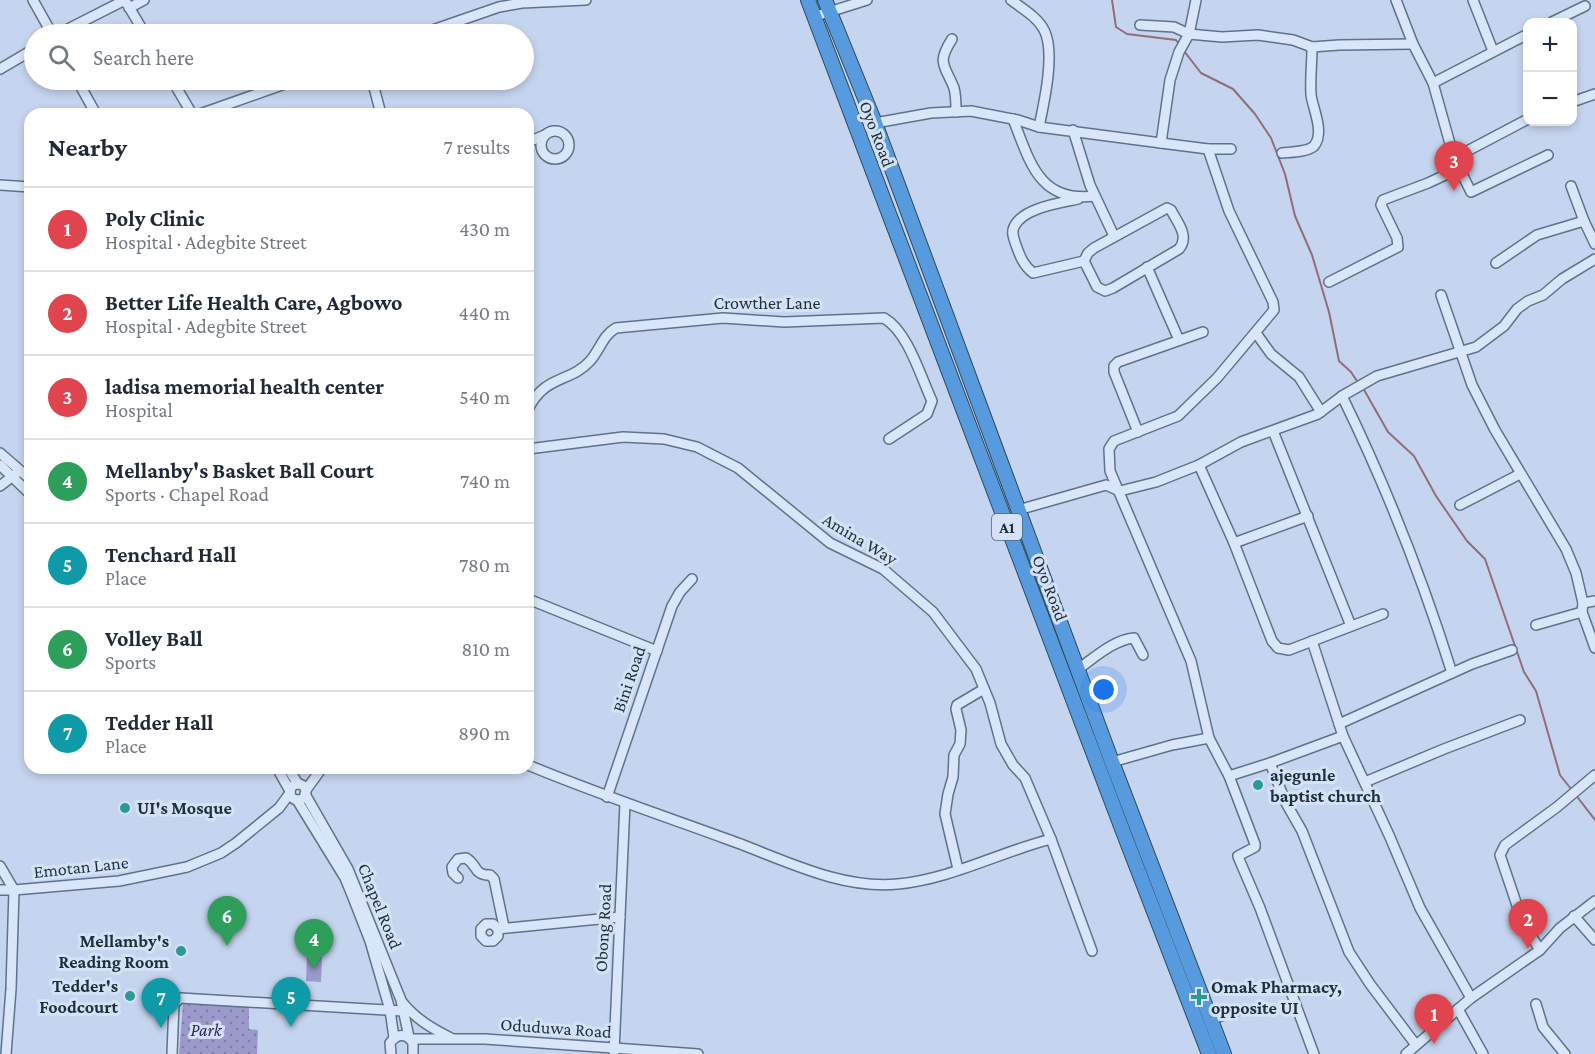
<!DOCTYPE html>
<meta charset="utf-8">
<style>
body{margin:0;font-family:"Crimson Pro",serif;background:#f2f2f3;color:#1f2937}
.controls{position:absolute;right:18px;top:18px;display:grid;overflow:hidden;border-radius:12px;box-shadow:0 3px 9px #0003}
.controls button{width:54px;height:54px;display:grid;place-items:center;padding:0;border:0;border-bottom:2px solid #e0e1e3;background:#fff;color:#1f2937;font:30px sans-serif}
.you{position:absolute;left:1104px;top:690px;width:21px;height:21px;margin:-15px;border:4px solid #fff;border-radius:50%;background:#1a73e8;box-shadow:0 0 0 9px #1a73e833}
.badge{display:grid;place-items:center;width:39px;height:39px;border-radius:50%;background:#1a73e8;color:#fff;font-size:20px;font-weight:700}
.pin{position:absolute;translate:-50% -50px;filter:drop-shadow(0 2px 3px #0008)}
.pin::after{content:'';position:absolute;top:32px;width:21px;height:18px;background:inherit;clip-path:polygon(0 0,100% 0,50% 100%)}
.list{margin:0;padding:0;list-style:none}
h2{display:flex;justify-content:space-between;align-items:center;height:78px;margin:0;padding:0 24px;font-size:26px}
h2 small{font-size:20px;font-weight:400;color:#747a83}
.list li{display:grid;grid-template-columns:39px 1fr auto;gap:18px;align-items:center;box-sizing:border-box;height:84px;padding:0 24px;border-top:2px solid #e0e1e3}
.list b{display:block;font-size:22px;white-space:nowrap}
.list p{margin:0;font-size:20px;white-space:nowrap;color:#747a83}
.list em{font-size:20px;font-style:normal;color:#747a83}
.icon{flex:none;width:33px;height:33px;fill:none;stroke:currentColor;stroke-width:2;stroke-linecap:round;stroke-linejoin:round}
.map{position:relative;flex:none;width:1595px;height:1054px;overflow:hidden}
.search{position:absolute;background:#fff;box-shadow:0 3px 9px #0003;left:24px;top:24px;width:510px;height:66px;display:flex;align-items:center;gap:15px;box-sizing:border-box;padding:0 21px;border-radius:33px;color:#747a83;font-size:22px}
.panel{position:absolute;background:#fff;box-shadow:0 3px 9px #0003;left:24px;top:108px;width:510px;height:666px;border-radius:18px}
.map>svg:first-child{display:block}
.grass{fill:url(#grass-dots)}
.garden{fill:#9c99cd}
.lines{fill:none;stroke-linecap:round;stroke-linejoin:round}
.stream{stroke:#916d79;stroke-width:2}
.minor-casing{stroke:#5b748a;stroke-width:12}
.highway-casing{stroke:#2f4858;stroke-width:16}
.minor{stroke:#d9e5f9;stroke-width:9}
.highway{stroke:#579bde;stroke-width:14}
.poi-dot{fill:#2b9a92;stroke:#d5e1f6;stroke-width:2}
.labels{text-anchor:middle;dominant-baseline:central;stroke-width:6;stroke-linejoin:round;paint-order:stroke}
.shield{fill:#d5e1f6;stroke:#566472;stroke-width:1.5}
.shield-label{font-size:16px;font-weight:bold;fill:#1f2f3a}
.street-label{font-size:18px;fill:#1f2f3a;stroke:#d5e1f6}
.poi-label{font-size:18px;font-weight:bold;fill:#1f2f3a;stroke:#d5e1f6;text-anchor:start}
.park-label{font-size:18px;font-style:italic;fill:#2f2657;stroke:#d5e1f6}
</style>
<div class="map">
<svg width="1595" height="1054" viewBox="0 0 1595 1054">
<defs>
<pattern id="grass-dots" width="8" height="8" patternUnits="userSpaceOnUse" patternTransform="scale(1.5)"><rect width="8" height="8" fill="#9c99cd"/><path d="M2 2h.1M6 6h.1" fill="none" stroke="#7f7da7" stroke-width="1.8" stroke-linecap="round"/></pattern>
</defs>
<rect width="100%" height="100%" fill="#c6d5ef"/>
<polygon class="grass" points="183,1004 249,1007 249,1029 258,1030 257,1054 179,1054"/>
<polygon class="garden" points="307,956 322,957 321,982 306,981"/>
<g class="lines">
<g class="stream">
<polyline points="1112,0 1116,27 1127,34 1176,40 1179,44"/>
<polyline points="1184,51 1201,73 1233,89 1255,114 1271,138 1285,174 1295,216 1312,255 1329,312 1339,361 1351,372 1359,384"/>
<polyline points="1363,388 1388,432 1414,456 1436,496 1467,541 1485,559 1524,672 1536,691 1560,775 1571,789"/>
<polyline points="1575,794 1595,820"/>
</g>
<defs>
<g id="minor">
<polyline points="33,0 52,34"/>
<path d="M1011,0c12,9 28,18 34,32 10,23 -1,71 -6,95"/>
<polyline points="1396,0 1413,44 1433,83 1454,158 1471,192 1548,155"/>
<polyline points="1473,0 1493,51"/>
<polyline points="129,8 144,0"/>
<polyline points="813,17 867,0"/>
<polyline points="1552,22 1585,6"/>
<polyline points="1140,25 1174,27 1189,34 1222,37 1258,35 1293,40 1312,47 1339,45 1413,44"/>
<polyline points="58,34 121,2 126,2 145,34"/>
<polyline points="421,34 499,7 522,3 586,0"/>
<path d="M952,39c-16,25 -7,26 2,49 2,7 2,16 2,24"/>
<polyline points="0,69 34,49"/>
<polyline points="77,80 96,114"/>
<polyline points="172,80 192,114"/>
<polyline points="372,80 381,114"/>
<polyline points="1433,83 1528,34"/>
<polyline points="1572,102 1595,94"/>
<polyline points="200,114 296,80"/>
<path d="M1013,119c17,43 26,84 82,77"/>
<polyline points="875,123 931,113 971,111 1018,120 1039,127 1161,143 1208,149 1231,149"/>
<polyline points="1073,130 1090,185 1114,236"/>
<circle cx="555" cy="145" r="14"/>
<polyline points="528,142 545,135"/>
<polyline points="1161,143 1170,80 1179,52 1189,34 1196,0"/>
<polyline points="1208,149 1229,211 1273,302 1274,310 1217,378 1178,416 1114,441 1109,449 1110,471 1191,661 1209,738 1229,776 1255,844 1255,847 1238,856 1239,859 1260,908 1314,1054"/>
<path d="M1282,153c8,-1 26,-1 32,-7 11,-13 -1,-37 -3,-51 -1,-16 1,-32 1,-48"/>
<polyline points="1454,158 1528,119"/>
<polyline points="0,185 30,187"/>
<polyline points="1571,186 1584,221 1595,244"/>
<path d="M1078,199c-18,4 -56,9 -64,28 -3,6 0,12 2,18 4,11 7,20 17,28l51,-12"/>
<path d="M1167,208l4,2c6,12 19,26 8,39l-66,39 -8,3 -8,-4 -13,-26 4,-8 6,-5z"/>
<polyline points="1496,263 1537,235 1584,221"/>
<polyline points="1147,267 1179,340"/>
<polyline points="1329,282 1398,247 1397,238 1381,205 1383,200 1428,183 1458,169"/>
<polyline points="1441,295 1472,385 1495,430 1566,549 1576,573 1583,603 1582,612 1595,648"/>
<polyline points="1256,333 1271,354 1299,377 1321,412"/>
<path d="M1342,396c44,90 80,181 110,277"/>
<path d="M528,409c18,-35 42,-26 62,-48 10,-11 13,-26 26,-33l107,-10 61,4 100,-4c24,14 36,57 48,83l-5,13 -38,25"/>
<polyline points="1273,431 1351,626"/>
<polyline points="1138,432 1114,372 1114,366 1118,362 1203,332"/>
<polyline points="528,449 623,437 664,439 697,447 738,468 830,543 883,569 933,612 976,669 990,703 1001,744 1013,765 1025,778 1051,839 1092,951"/>
<polyline points="0,453 30,479"/>
<polyline points="0,465 30,494"/>
<polyline points="1199,465 1234,543 1272,641 1278,648 1289,650 1383,614"/>
<polyline points="0,486 17,473"/>
<polyline points="1460,505 1520,474"/>
<polyline points="1018,510 1106,485 1120,491 1156,482 1199,465 1241,442 1318,414 1342,396 1377,376 1476,347 1504,326 1517,309 1528,301 1543,295 1562,279 1595,259"/>
<polyline points="1234,543 1308,516"/>
<polyline points="528,599 657,651"/>
<polyline points="1583,603 1595,601"/>
<polyline points="1536,625 1582,612"/>
<polyline points="1312,641 1343,736 1389,835 1420,908 1471,998"/>
<path d="M1077,670c17,-12 36,-30 57,-32l9,17"/>
<polyline points="1339,724 1472,664 1512,650"/>
<polyline points="1112,762 1172,745 1209,738"/>
<polyline points="1270,763 1286,803 1302,831 1349,952 1370,984 1416,1045"/>
<path d="M528,765c65,27 130,49 196,73 55,19 114,52 174,46 53,-5 102,-32 153,-45"/>
<polyline points="277,768 290,791"/>
<polyline points="288,768 298,784"/>
<polyline points="1229,776 1270,763 1343,736"/>
<polyline points="1365,782 1444,749 1520,720"/>
<circle cx="298" cy="792" r="8"/>
<polyline points="306,790 322,768"/>
<polyline points="305,794 348,869 401,1000 409,1037"/>
<polyline points="607,797 672,606 680,592 692,579"/>
<polyline points="297,800 345,878 352,895 370,941 390,1010 394,1038"/>
<polyline points="0,866 14,890"/>
<polyline points="958,869 945,814 948,794 953,777 954,755 960,744 961,730 956,709 957,705 984,689"/>
<path d="M458,878l-5,-5 -1,-6 6,-8 8,-1c12,7 7,17 24,17l4,4 10,48"/>
<polyline points="0,890 14,890 119,881 187,867 221,853 236,843 279,808 290,793"/>
<polyline points="1574,916 1595,940"/>
<polyline points="498,929 498,936 493,941 486,941 481,936 481,929 486,924 493,924 498,929 620,917"/>
<polyline points="1540,950 1523,923 1502,861 1500,855 1505,845 1557,807 1595,775"/>
<path d="M402,1002c14,17 29,26 49,36"/>
<polyline points="1536,1004 1543,1027 1565,1054"/>
<polyline points="1458,1009 1483,1054"/>
<polyline points="1212,1019 1239,1010"/>
<polyline points="411,1039 485,1039 698,1054"/>
<polyline points="614,1052 625,803"/>
<polyline points="6,1054 11,989 14,890"/>
<polyline points="172,1054 174,1004 180,998 403,1011"/>
<path d="M391,1054l-1,-11c7,-10 17,-10 23,0v11"/>
<polyline points="1406,1054 1471,998 1540,950 1560,928 1595,901"/>
</g>
<g id="highway">
<polyline points="808,0 1124,834 1209,1054"/>
<polyline points="825,0 875,123 1112,762 1224,1054"/>
</g>
</defs>
<use href="#minor" class="minor-casing"/>
<use href="#highway" class="highway-casing"/>
<use href="#minor" class="minor"/>
<use href="#highway" class="highway"/>
</g>
<g class="poi-dot">
<circle cx="1258" cy="785" r="6"/>
<circle cx="125" cy="808" r="6"/>
<circle cx="181" cy="951" r="6"/>
<circle cx="130" cy="996" r="6"/>
<path d="M1196 988h6v6h6v6h-6v6h-6v-6h-6v-6h6z"/>
</g>
<g class="labels">
<rect class="shield" x="992" y="514" width="30" height="26" rx="4.5"/>
<g class="shield-label">
<text x="1007" y="527">A1</text>
</g>
<g class="street-label">
<text transform="translate(877 134) rotate(69)">Oyo Road</text>
<text x="767" y="303">Crowther Lane</text>
<text transform="translate(860 539) rotate(31)">Amina Way</text>
<text transform="translate(1050 588) rotate(69)">Oyo Road</text>
<text transform="translate(629 679) rotate(-71)">Bini Road</text>
<text transform="translate(81 867) rotate(-6)">Emotan Lane</text>
<text transform="translate(380 906) rotate(68)">Chapel Road</text>
<text transform="translate(603 928) rotate(-87)">Obong Road</text>
<text transform="translate(556 1028) rotate(4)">Oduduwa Road</text>
</g>
<g class="poi-label">
<text x="1270" y="775">ajegunle<tspan x="1270" dy="21">baptist church</tspan></text>
<text x="137" y="808">UI's Mosque</text>
<text x="169" y="941" text-anchor="end">Mellamby's<tspan x="169" dy="21">Reading Room</tspan></text>
<text x="118" y="986" text-anchor="end">Tedder's<tspan x="118" dy="21">Foodcourt</tspan></text>
<text x="1211" y="987">Omak Pharmacy,<tspan x="1211" dy="21">opposite UI</tspan></text>
</g>
<g class="park-label">
<text x="206" y="1030">Park</text>
</g>
</g>
</svg>
<div class="controls">
<button>+</button>
<button>−</button>
</div>
<div class="you"></div>
<div class="pin badge" style="left:1434px;top:1044px;background:#e0444e">1</div>
<div class="pin badge" style="left:1528px;top:949px;background:#e0444e">2</div>
<div class="pin badge" style="left:1454px;top:191px;background:#e0444e">3</div>
<div class="pin badge" style="left:314px;top:969px;background:#2e9e5b">4</div>
<div class="pin badge" style="left:291px;top:1027px;background:#0f9aa8">5</div>
<div class="pin badge" style="left:227px;top:946px;background:#2e9e5b">6</div>
<div class="pin badge" style="left:161px;top:1028px;background:#0f9aa8">7</div>
<div class="search"><svg class="icon" aria-label="search" viewBox="0 0 24 24"><circle cx="10" cy="10" r="6"/><path d="M15 15l6 6"/></svg>Search here</div>
<section class="panel">
<h2>Nearby<small>7 results</small></h2>
<ul class="list">
<li><span class="badge" style="background:#e0444e">1</span><div><b>Poly Clinic</b><p>Hospital · Adegbite Street</p></div><em>430 m</em></li>
<li><span class="badge" style="background:#e0444e">2</span><div><b>Better Life Health Care, Agbowo</b><p>Hospital · Adegbite Street</p></div><em>440 m</em></li>
<li><span class="badge" style="background:#e0444e">3</span><div><b>ladisa memorial health center</b><p>Hospital</p></div><em>540 m</em></li>
<li><span class="badge" style="background:#2e9e5b">4</span><div><b>Mellanby's Basket Ball Court</b><p>Sports · Chapel Road</p></div><em>740 m</em></li>
<li><span class="badge" style="background:#0f9aa8">5</span><div><b>Tenchard Hall</b><p>Place</p></div><em>780 m</em></li>
<li><span class="badge" style="background:#2e9e5b">6</span><div><b>Volley Ball</b><p>Sports</p></div><em>810 m</em></li>
<li><span class="badge" style="background:#0f9aa8">7</span><div><b>Tedder Hall</b><p>Place</p></div><em>890 m</em></li>
</ul>
</section>
</div>
